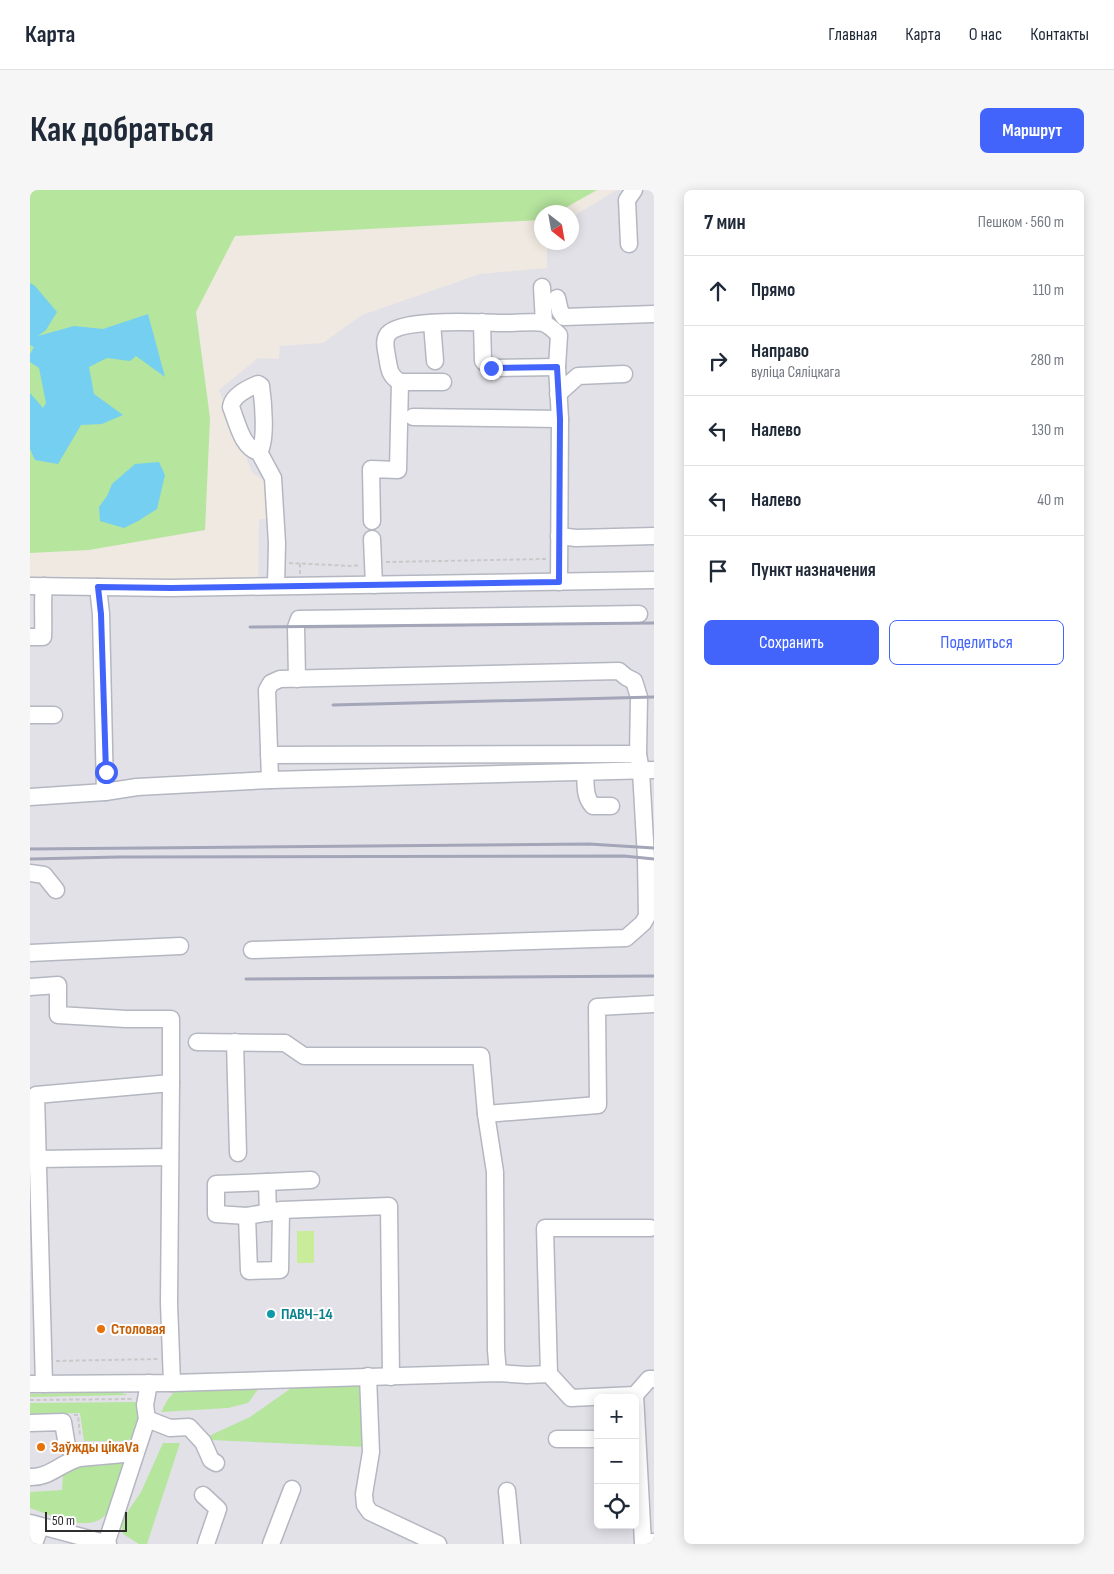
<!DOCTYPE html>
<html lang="ru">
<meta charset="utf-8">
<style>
body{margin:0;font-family:"Sofia Sans Condensed",sans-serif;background:#f6f6f7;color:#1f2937}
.controls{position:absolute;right:15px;bottom:15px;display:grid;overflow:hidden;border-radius:8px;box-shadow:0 2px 12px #0003}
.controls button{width:45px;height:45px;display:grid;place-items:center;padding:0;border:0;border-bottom:1px solid #e0e1e3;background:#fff;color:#1f2937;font:25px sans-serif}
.compass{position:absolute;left:504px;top:15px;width:45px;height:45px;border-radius:50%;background:#fff;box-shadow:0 2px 12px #0003;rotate:149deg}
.scale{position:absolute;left:15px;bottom:12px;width:82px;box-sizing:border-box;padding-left:5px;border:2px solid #2e2e2e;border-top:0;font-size:14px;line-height:18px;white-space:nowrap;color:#2e2e2e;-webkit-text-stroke:4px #fff;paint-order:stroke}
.stop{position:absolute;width:15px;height:15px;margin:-11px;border:4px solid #4264fb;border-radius:50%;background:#fff}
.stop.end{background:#4264fb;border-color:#fff;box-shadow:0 1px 5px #0008}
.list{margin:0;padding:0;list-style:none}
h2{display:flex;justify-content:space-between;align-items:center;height:65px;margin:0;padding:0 20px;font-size:21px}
h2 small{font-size:16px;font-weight:400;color:#747a83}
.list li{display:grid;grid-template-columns:32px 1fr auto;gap:15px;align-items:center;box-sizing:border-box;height:70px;padding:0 20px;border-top:1px solid #e0e1e3}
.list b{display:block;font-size:19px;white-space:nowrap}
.list p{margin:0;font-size:16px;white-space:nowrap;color:#747a83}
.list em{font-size:16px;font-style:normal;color:#747a83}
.actions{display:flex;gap:10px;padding:15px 20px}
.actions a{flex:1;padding:11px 0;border:1px solid #4264fb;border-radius:8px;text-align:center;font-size:18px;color:#4264fb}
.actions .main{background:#4264fb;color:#fff}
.icon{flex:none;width:28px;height:28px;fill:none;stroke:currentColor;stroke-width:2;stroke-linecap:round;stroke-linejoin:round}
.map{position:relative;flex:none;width:624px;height:1354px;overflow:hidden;border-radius:8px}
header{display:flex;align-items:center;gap:30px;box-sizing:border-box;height:70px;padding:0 25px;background:#fff;border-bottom:1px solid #e0e1e3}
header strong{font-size:24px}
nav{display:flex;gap:28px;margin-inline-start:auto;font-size:18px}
.intro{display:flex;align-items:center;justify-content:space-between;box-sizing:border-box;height:120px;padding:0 30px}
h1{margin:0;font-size:35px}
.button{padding:12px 22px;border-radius:8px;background:#4264fb;color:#fff;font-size:18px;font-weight:700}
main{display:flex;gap:30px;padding:0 30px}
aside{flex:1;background:#fff;border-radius:8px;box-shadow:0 2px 12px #0003}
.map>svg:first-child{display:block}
.industrial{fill:#e3e1e8;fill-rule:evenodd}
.green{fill:#b6e59e}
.pitch{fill:#c9ec9a}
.water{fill:#75cff0}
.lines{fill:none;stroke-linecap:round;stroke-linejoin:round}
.minor-casing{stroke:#b4b7c1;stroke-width:19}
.path{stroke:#c9c9c9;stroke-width:2;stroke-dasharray:4 2.5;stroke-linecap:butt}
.minor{stroke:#fff;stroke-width:16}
.rail{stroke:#a3a6b8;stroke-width:3}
.route{stroke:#4264fb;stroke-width:6}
.culture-dot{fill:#0f9aa8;stroke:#fff;stroke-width:2}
.food-dot{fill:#e8710a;stroke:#fff;stroke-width:2}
.labels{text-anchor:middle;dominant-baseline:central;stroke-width:4;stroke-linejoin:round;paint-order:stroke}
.culture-label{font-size:16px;font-weight:bold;fill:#0d838f;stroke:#fff;text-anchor:start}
.food-label{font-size:16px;font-weight:bold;fill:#c56008;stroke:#fff;text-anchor:start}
</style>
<header>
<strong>Карта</strong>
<nav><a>Главная</a><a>Карта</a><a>О нас</a><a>Контакты</a></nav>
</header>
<div class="intro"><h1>Как добраться</h1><a class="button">Маршрут</a></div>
<main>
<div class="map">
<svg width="624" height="1354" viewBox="0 0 624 1354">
<rect width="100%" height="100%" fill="#efe9e1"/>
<path class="industrial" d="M587,0h37v1354h-624v-954l228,2 1,-73h9v-35l-16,-12 -33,-82 39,-32 21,1 1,-13 43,-3 39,-28 118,-41 67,-6v-25l25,-1v-25zM568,1208h37v127h-37z"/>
<g class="green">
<polygon points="0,0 567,0 528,22 512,22 511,30 205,46 166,122 180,228 175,340 59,360 0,363"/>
<polygon points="328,1193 333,1197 335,1257 180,1250 181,1245 220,1227 267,1194"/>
<polygon points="232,1194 218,1213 198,1218 131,1222 138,1209 146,1200"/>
<polygon points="89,1202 98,1205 0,1207 0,1204"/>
<polygon points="106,1212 109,1218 108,1239 104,1247 96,1251 54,1251 50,1223 0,1225 0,1213"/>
<polygon points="133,1253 150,1253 117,1354 109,1354 93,1344 91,1335 94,1327 111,1302"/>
<path d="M74,1269l19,1v5c-3,12 -8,35 -14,45 -15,27 -58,5 -79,-2v-16l32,-2 1,-15 10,-12 11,-1v4h19z"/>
</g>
<rect class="pitch" x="267" y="1041" width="17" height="32"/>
<g class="water">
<polygon points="0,93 5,96 27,122 16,140 8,146 44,136 73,139 118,124 135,187 106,166 100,171 77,168 59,177 64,204 93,225 72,234 51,235 28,274 5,270 0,259 0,203 13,218 16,213 9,178 0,172 0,164 4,157 0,155"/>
<polygon points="129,272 135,285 127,319 108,331 94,338 70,331 69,317 77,306 82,294 105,274"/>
</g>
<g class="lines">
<defs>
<g id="minor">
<polyline points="599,54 597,10 604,0"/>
<polyline points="512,97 514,133"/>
<polyline points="527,108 530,121 534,127 624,124"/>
<polyline points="452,132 453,171 461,178 527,177"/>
<polyline points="402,133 405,171"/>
<path d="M413,192h-43c-11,-6 -11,-14 -13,-26 -1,-7 -4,-15 1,-22 14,-17 98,-11 121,-11 9,0 26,-2 34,0 6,2 12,8 16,12l-2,32 3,52 -1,163"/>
<polyline points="528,204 548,186 594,184"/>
<polyline points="383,227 530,229"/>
<path d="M229,262c8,-11 4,-52 2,-66l-3,-2c-10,4 -26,12 -27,23 6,15 11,41 28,45l14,26 4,65 -1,43"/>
<polyline points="342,331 341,279 368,280 370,192"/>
<polyline points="529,346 546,348 624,346"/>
<polyline points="342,349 344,395"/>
<polyline points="0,396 141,398 624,390"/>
<polyline points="68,397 71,424 75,602 107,597 240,590 624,580"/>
<path d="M0,447h13c1,-17 -1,-34 1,-51"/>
<polyline points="267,489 266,437 269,429 609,424"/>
<polyline points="0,525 24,525"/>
<polyline points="239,565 608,564"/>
<path d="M555,582c1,13 -1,25 8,34h18"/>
<polyline points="0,607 75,602"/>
<polyline points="0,683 14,685 26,700"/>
<polyline points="222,760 596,748 613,733 617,726 616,668 611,581 608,564 609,507 604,491 596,487 589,481 250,489 241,493 237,500 240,590"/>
<polyline points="0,763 150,756"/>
<polyline points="0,797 28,795 28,825 96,829 141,829 141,893"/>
<polyline points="167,852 255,853 274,866 451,866 456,924 465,982 466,1160 468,1183"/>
<polyline points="205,852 208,963"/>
<polyline points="456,924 568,915 567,817 624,814"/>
<polyline points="8,969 140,967"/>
<polyline points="237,992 281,990"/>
<polyline points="251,1020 217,1026 219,1081 250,1080 251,1020 359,1016 361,1187"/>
<polyline points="217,1026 186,1024 186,994 237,992 238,1023"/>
<polyline points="519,1184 515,1038 620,1038"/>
<polyline points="338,1186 341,1262 334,1304 335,1315 340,1322 408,1354"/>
<polyline points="0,1194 142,1193 468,1183 497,1185 519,1184 541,1208 605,1205 619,1189 624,1189"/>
<polyline points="14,1194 6,905 141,893 139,1113 142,1193"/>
<polyline points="605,1205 613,1353 624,1352"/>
<polyline points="117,1229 140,1238 159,1237 173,1252 181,1270 186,1273"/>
<polyline points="0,1233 33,1232 37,1256 49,1268"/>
<polyline points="527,1249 568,1249"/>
<path d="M0,1287c19,1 31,-14 49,-19l56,-5"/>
<polyline points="477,1301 482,1354"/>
<polyline points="173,1305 188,1319 176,1354"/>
<polyline points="0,1333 78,1354"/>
<polyline points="4,1354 10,1337"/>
<polyline points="76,1354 117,1229 115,1215 119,1193"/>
<polyline points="241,1354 262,1299"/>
</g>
</defs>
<use href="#minor" class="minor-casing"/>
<g class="path">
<polyline points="356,372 516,369"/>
<polyline points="259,373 322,376 329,375"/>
<polyline points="270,384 270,373"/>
<polyline points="26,1171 129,1169"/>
<polyline points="0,1210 103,1209"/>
<polyline points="44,1225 48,1225 50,1246"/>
</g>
<use href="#minor" class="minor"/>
<g class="rail">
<polyline points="220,437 624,433"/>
<polyline points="303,515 624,507"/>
<polyline points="0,659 559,654 624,658"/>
<polyline points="0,669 89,667 594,666 624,669"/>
<polyline points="216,789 624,786"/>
</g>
</g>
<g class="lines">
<polyline class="route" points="76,582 71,424 68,397 141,398 529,392 530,229 527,177 461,178"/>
</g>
<circle class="culture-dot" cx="241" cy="1124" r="5"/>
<g class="food-dot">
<circle cx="71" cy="1139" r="5"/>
<circle cx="11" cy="1257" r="5"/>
</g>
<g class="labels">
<g class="culture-label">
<text x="251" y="1124">ПАВЧ-14</text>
</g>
<g class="food-label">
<text x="81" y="1139">Столовая</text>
<text x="21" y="1257">Заўжды цікаVа</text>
</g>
</g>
</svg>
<div class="controls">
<button>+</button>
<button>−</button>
<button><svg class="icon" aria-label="locate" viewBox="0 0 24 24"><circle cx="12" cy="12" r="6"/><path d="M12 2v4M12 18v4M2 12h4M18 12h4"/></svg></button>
</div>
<svg class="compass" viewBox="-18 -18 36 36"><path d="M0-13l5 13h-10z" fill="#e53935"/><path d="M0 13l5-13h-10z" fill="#747a83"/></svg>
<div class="scale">50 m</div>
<div class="stop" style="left:76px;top:582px"></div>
<div class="stop end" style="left:461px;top:178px"></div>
</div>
<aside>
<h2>7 мин<small>Пешком · 560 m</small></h2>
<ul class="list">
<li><svg class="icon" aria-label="ahead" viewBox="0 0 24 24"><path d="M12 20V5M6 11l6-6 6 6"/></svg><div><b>Прямо</b></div><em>110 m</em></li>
<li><svg class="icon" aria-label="right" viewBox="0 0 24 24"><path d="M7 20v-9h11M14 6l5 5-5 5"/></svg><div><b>Направо</b><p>вуліца Сяліцкага</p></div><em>280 m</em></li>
<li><svg class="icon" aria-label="left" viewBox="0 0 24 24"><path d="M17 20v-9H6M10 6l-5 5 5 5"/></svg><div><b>Налево</b></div><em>130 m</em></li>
<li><svg class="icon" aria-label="left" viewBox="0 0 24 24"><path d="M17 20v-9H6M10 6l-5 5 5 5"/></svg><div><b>Налево</b></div><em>40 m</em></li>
<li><svg class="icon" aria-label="arrive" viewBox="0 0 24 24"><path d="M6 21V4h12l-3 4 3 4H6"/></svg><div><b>Пункт назначения</b></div></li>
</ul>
<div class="actions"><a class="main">Сохранить</a><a>Поделиться</a></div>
</aside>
</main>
